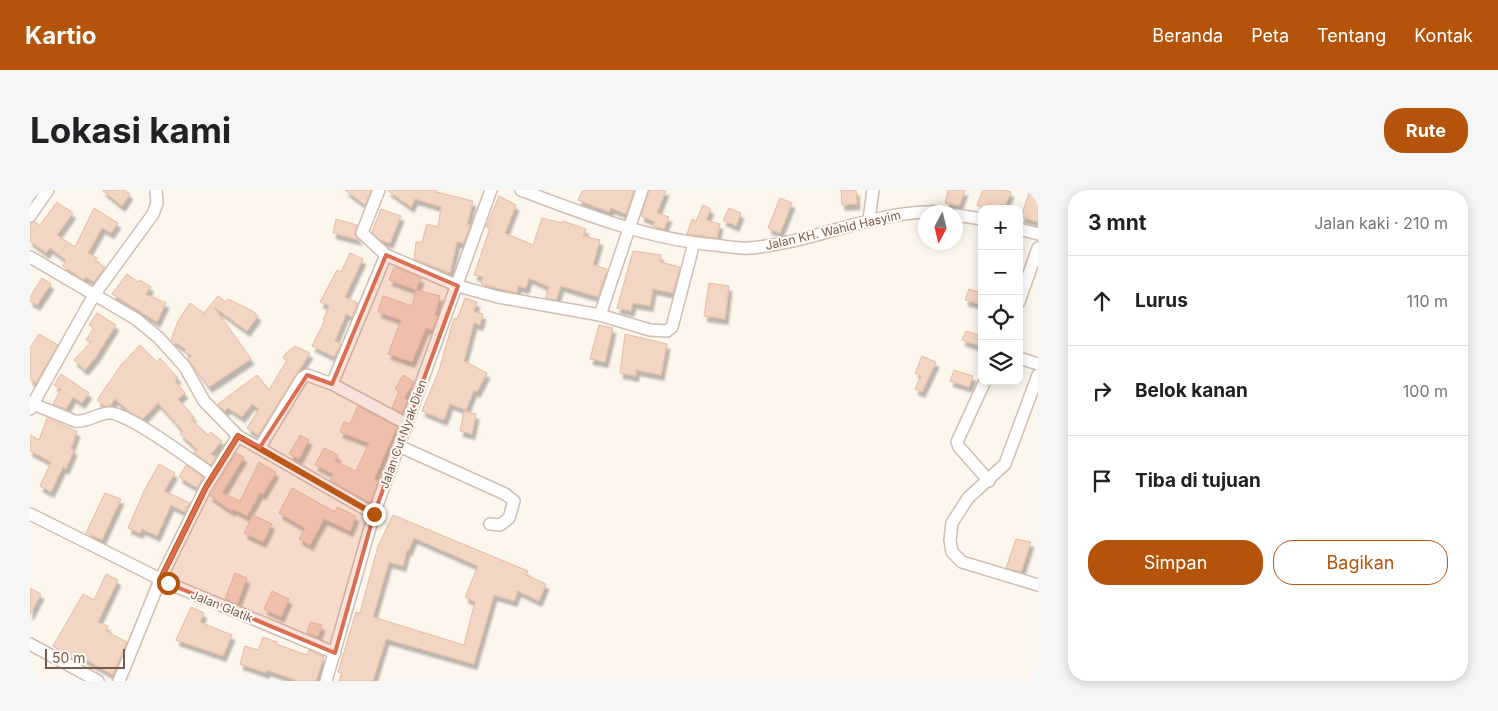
<!DOCTYPE html>
<html lang="id">
<meta charset="utf-8">
<style>
body{margin:0;font-family:Inter,sans-serif;background:#f6f6f6;color:#202124}
.controls{position:absolute;right:15px;top:15px;display:grid;overflow:hidden;border-radius:10px;box-shadow:0 2px 12px #0003}
.controls button{width:45px;height:45px;display:grid;place-items:center;padding:0;border:0;border-bottom:1px solid #e0e0e0;background:#fff;color:#202124;font:25px sans-serif}
.compass{position:absolute;left:888px;top:15px;width:45px;height:45px;border-radius:50%;background:#fff;box-shadow:0 2px 12px #0003;rotate:187deg}
.scale{position:absolute;left:15px;bottom:12px;width:80px;box-sizing:border-box;padding-left:5px;border:2px solid #7a5c4d;border-top:0;font-size:14px;line-height:18px;white-space:nowrap;color:#7a5c4d;-webkit-text-stroke:4px #fffaf3;paint-order:stroke}
.stop{position:absolute;width:15px;height:15px;margin:-11px;border:4px solid #b45309;border-radius:50%;background:#fff}
.stop.end{background:#b45309;border-color:#fff;box-shadow:0 1px 5px #0008}
.list{margin:0;padding:0;list-style:none}
h2{display:flex;justify-content:space-between;align-items:center;height:65px;margin:0;padding:0 20px;font-size:21px}
h2 small{font-size:16px;font-weight:400;color:#757577}
.list li{display:grid;grid-template-columns:32px 1fr auto;gap:15px;align-items:center;box-sizing:border-box;height:90px;padding:0 20px;border-top:1px solid #e0e0e0}
.list b{display:block;font-size:19px;white-space:nowrap}
.list em{font-size:16px;font-style:normal;color:#757577}
.actions{display:flex;gap:10px;padding:15px 20px}
.actions a{flex:1;padding:11px 0;border:1px solid #b45309;border-radius:20px;text-align:center;font-size:18px;color:#b45309}
.actions .main{background:#b45309;color:#fff}
.icon{flex:none;width:28px;height:28px;fill:none;stroke:currentColor;stroke-width:2;stroke-linecap:round;stroke-linejoin:round}
.map{position:relative;flex:none;width:1008px;height:491px;overflow:hidden;border-radius:20px}
header{display:flex;align-items:center;gap:30px;box-sizing:border-box;height:70px;padding:0 25px;background:#b45309;color:#fff}
header strong{font-size:24px}
nav{display:flex;gap:28px;margin-inline-start:auto;font-size:18px}
.intro{display:flex;align-items:center;justify-content:space-between;box-sizing:border-box;height:120px;padding:0 30px}
h1{margin:0;font-size:35px}
.button{padding:12px 22px;border-radius:20px;background:#b45309;color:#fff;font-size:18px;font-weight:700}
main{display:flex;gap:30px;padding:0 30px}
aside{flex:1;background:#fff;border-radius:20px;box-shadow:0 2px 12px #0003}
.map>svg:first-child{display:block}
.building{fill:#f3d5c3;stroke:#e6bba3;fill-rule:evenodd;filter:url(#shadow)}
.lines{fill:none;stroke-linecap:round;stroke-linejoin:round}
.minor-casing{stroke:#d1beb0;stroke-width:14}
.minor{stroke:#fff;stroke-width:11}
.route{stroke:#b45309;stroke-width:6}
.marked{fill:#dc6d51;fill-opacity:0.2;stroke:#dc6d51;stroke-width:4;stroke-linejoin:round}
.labels{text-anchor:middle;dominant-baseline:central;stroke-width:4;stroke-linejoin:round;paint-order:stroke}
.street-label{font-size:12px;fill:#7a5c4d;stroke:#fffaf3}
</style>
<header>
<strong>Kartio</strong>
<nav><a>Beranda</a><a>Peta</a><a>Tentang</a><a>Kontak</a></nav>
</header>
<div class="intro"><h1>Lokasi kami</h1><a class="button">Rute</a></div>
<main>
<div class="map">
<svg width="1008" height="491" viewBox="0 0 1008 491">
<defs>
<filter id="shadow"><feDropShadow dx="3" dy="5.5" stdDeviation="1" flood-color="#0004"/></filter>
</defs>
<rect width="100%" height="100%" fill="#fdf6ec"/>
<g class="building">
<polygon points="72,0 95,0 100,4 92,16"/>
<polygon points="315,0 341,0 335,15"/>
<polygon points="357,0 407,0 406,2 443,11 437,35 440,35 434,53 427,52 420,83 384,69 386,52 392,52 397,34 408,37 411,17 385,9 381,17"/>
<polygon points="553,0 604,0 596,24 581,18 579,22 548,10"/>
<polygon points="619,0 636,0 627,23 639,27 634,39 623,36 625,32 611,26"/>
<polygon points="811,0 826,0 827,14 812,15"/>
<polygon points="918,0 935,0 929,16 915,13"/>
<polygon points="953,0 975,0 981,2 975,16 971,15 970,18 958,14 955,19 947,15"/>
<polygon points="1000,0 1008,0 1008,32 991,27"/>
<polygon points="469,6 486,15 475,43 503,55 512,28 532,33 533,31 556,39 553,46 570,50 563,75 577,79 568,107 531,96 526,110 515,108 519,97 499,88 496,98 488,96 487,103 451,94 453,87 444,85 460,38 456,37"/>
<polygon points="750,8 762,13 750,43 738,38"/>
<polygon points="27,12 43,23 27,45 45,57 64,18 88,33 81,43 72,38 58,63 67,68 65,71 75,77 64,92 56,87 54,90 33,76 36,70 20,58 16,63 0,51 0,33 5,32 10,35"/>
<polygon points="673,15 681,19 676,30 690,34 687,48 657,44 662,29 666,31"/>
<polygon points="699,18 711,23 706,36 693,30"/>
<polygon points="351,19 371,26 360,53 350,50 342,42"/>
<polygon points="306,29 327,35 325,44 329,50 303,43"/>
<polygon points="603,61 631,65 630,72 650,77 643,103 623,99 620,116 603,113 601,121 587,118"/>
<polygon points="320,63 333,69 315,107 328,113 322,127 316,124 305,151 311,154 304,167 282,156 295,130 293,130 299,116 290,112 307,80 311,82"/>
<polygon points="364,77 391,88 386,100 359,90"/>
<polygon points="97,84 108,92 110,90 121,97 116,104 136,113 127,132 82,104"/>
<polygon points="12,88 21,94 7,115 0,111 0,107"/>
<polygon points="679,93 699,96 695,129 674,126"/>
<polygon points="939,99 952,103 952,115 935,110"/>
<polygon points="386,100 410,106 405,125 408,126 402,140 396,138 382,172 358,164 371,130 348,122 353,106 382,116"/>
<polygon points="188,106 196,112 198,109 223,121 228,126 217,141 184,117 221,169 179,197 158,169 162,166 154,161 156,159 141,150 148,131 160,113 174,123"/>
<polygon points="435,108 447,112 444,121 453,124 450,135 444,133 434,171 457,183 447,202 444,200 436,220 420,214 414,230 392,221 409,180 424,128 427,129"/>
<polygon points="67,123 86,135 66,167 55,180 44,170 61,152 56,150 64,138 59,135"/>
<polygon points="569,135 583,138 575,172 560,169"/>
<polygon points="936,141 952,146 952,157 932,150"/>
<polygon points="9,144 28,155 6,193 0,189 0,158"/>
<polygon points="595,144 637,154 631,185 606,180 606,186 590,183"/>
<polygon points="110,155 127,172 130,168 148,188 145,191 155,203 148,209 164,227 161,229 178,245 181,242 192,251 181,264 186,267 181,275 164,263 167,259 150,244 153,241 128,213 113,229 100,222 85,209 80,216 74,216 67,210 91,175"/>
<polygon points="265,156 280,163 228,245 217,238 229,219 222,214 212,227 198,218 194,221 188,214 227,185 239,200 257,170 253,168 256,163"/>
<polygon points="892,166 906,172 892,202 885,199 891,186 885,183"/>
<polygon points="924,180 943,186 939,197 920,191"/>
<polygon points="31,184 59,203 52,213 43,207 36,219 23,214 31,199 24,195"/>
<polygon points="373,185 384,192 374,208 377,210 372,223 362,218 369,202 365,199"/>
<polygon points="328,216 367,237 344,289 348,291 340,313 300,290 303,284 285,275 294,258 308,265 305,271 326,281 339,253 310,242 314,232 320,234"/>
<polygon points="434,221 446,224 442,244 430,241"/>
<polygon points="17,228 47,241 41,258 44,260 36,279 33,277 21,302 10,296 21,272 0,261 0,245 9,250"/>
<polygon points="270,245 279,250 269,269 259,264"/>
<polygon points="206,263 214,267 192,303 210,311 229,272 246,282 233,304 230,303 217,326 203,319 202,321 180,306"/>
<polygon points="129,274 145,283 134,301 160,313 155,322 141,315 127,346 112,339 110,343 98,338 115,299"/>
<polygon points="156,275 173,287 167,298 149,287"/>
<polygon points="262,298 305,322 307,317 326,326 320,341 294,329 280,355 269,349 275,338 249,323"/>
<polygon points="75,303 91,309 72,350 56,343"/>
<polygon points="223,325 242,334 233,352 214,343"/>
<path d="M363,325l135,56 -2,4 20,9 -7,17 -21,-10 -4,10 -20,-6 -20,69 -88,-25 -13,42h-34l3,-8 -4,-1 18,-60 4,1 18,-67zM384,348l64,28 -13,31 10,5 -11,43 -91,-28 16,-55 14,4 4,-16h2z"/>
<polygon points="986,349 1001,352 991,382 976,378"/>
<polygon points="205,383 217,388 207,414 195,409"/>
<polygon points="76,384 88,390 68,432 78,436 76,441 97,452 83,485 51,467 48,472 23,456 53,404 64,410"/>
<polygon points="0,398 11,404 0,425"/>
<polygon points="242,401 259,409 251,427 234,419"/>
<polygon points="161,417 174,423 170,432 202,445 193,466 146,450"/>
<polygon points="280,432 292,435 288,447 277,443"/>
<polygon points="233,447 247,452 246,454 277,465 279,460 294,467 286,491 268,491 237,480 236,483 210,474 215,456 228,460"/>
</g>
<g class="lines">
<defs>
<g id="minor">
<polyline points="349,0 332,43 356,65 428,96 468,107 570,125 620,140 637,141 642,137 664,53"/>
<path d="M491,0c63,24 127,49 194,55 11,1 23,4 34,3 66,-5 126,-39 194,-36"/>
<polyline points="926,25 952,29"/>
<polyline points="0,26 18,0"/>
<polyline points="839,29 843,0"/>
<polyline points="989,39 1008,44"/>
<polyline points="0,67 106,129 129,148 155,177 174,211 208,246 344,324"/>
<polyline points="989,112 1008,58"/>
<polyline points="570,125 612,0"/>
<polyline points="989,168 1008,174"/>
<polyline points="1008,185 975,274 938,308 922,333 920,350 922,362 932,372 1008,395"/>
<polyline points="955,191 927,252 929,257 959,291"/>
<polyline points="302,194 356,65"/>
<path d="M3,214l42,17c13,2 23,-9 36,-8 22,3 81,48 102,62"/>
<polyline points="0,219 64,105 123,24 127,13 126,0"/>
<polyline points="369,256 475,304 484,311 479,328 470,335 460,334"/>
<polyline points="230,257 272,188 277,185 302,194 377,234"/>
<polyline points="0,324 138,393 305,463"/>
<polyline points="0,454 68,491"/>
<polyline points="89,491 130,390 176,297 208,246"/>
<polyline points="296,491 344,324 461,0"/>
</g>
</defs>
<use href="#minor" class="minor-casing"/>
<use href="#minor" class="minor"/>
</g>
<g class="lines">
<polyline class="route" points="138,393 130,390 176,297 208,246 344,324"/>
</g>
<path class="marked" d="M356,65l72,31 -84,228 -39,139 -175,-73 46,-93 32,-51 22,11 47,-72 25,9z"/>
<g class="labels">
<g class="street-label">
<text transform="translate(803 40) rotate(-13)">Jalan KH. Wahid Hasyim</text>
<text transform="translate(373 244) rotate(-70)">Jalan Cut Nyak Dien</text>
<text transform="translate(192 416) rotate(22)">Jalan Glatik</text>
</g>
</g>
</svg>
<div class="controls">
<button>+</button>
<button>−</button>
<button><svg class="icon" aria-label="locate" viewBox="0 0 24 24"><circle cx="12" cy="12" r="6"/><path d="M12 2v4M12 18v4M2 12h4M18 12h4"/></svg></button>
<button><svg class="icon" aria-label="layers" viewBox="0 0 24 24"><path d="M12 4l9 5-9 5-9-5zM3 14l9 5 9-5"/></svg></button>
</div>
<svg class="compass" viewBox="-18 -18 36 36"><path d="M0-13l5 13h-10z" fill="#e53935"/><path d="M0 13l5-13h-10z" fill="#757577"/></svg>
<div class="scale">50 m</div>
<div class="stop" style="left:138px;top:393px"></div>
<div class="stop end" style="left:344px;top:324px"></div>
</div>
<aside>
<h2>3 mnt<small>Jalan kaki · 210 m</small></h2>
<ul class="list">
<li><svg class="icon" aria-label="ahead" viewBox="0 0 24 24"><path d="M12 20V5M6 11l6-6 6 6"/></svg><div><b>Lurus</b></div><em>110 m</em></li>
<li><svg class="icon" aria-label="right" viewBox="0 0 24 24"><path d="M7 20v-9h11M14 6l5 5-5 5"/></svg><div><b>Belok kanan</b></div><em>100 m</em></li>
<li><svg class="icon" aria-label="arrive" viewBox="0 0 24 24"><path d="M6 21V4h12l-3 4 3 4H6"/></svg><div><b>Tiba di tujuan</b></div></li>
</ul>
<div class="actions"><a class="main">Simpan</a><a>Bagikan</a></div>
</aside>
</main>
